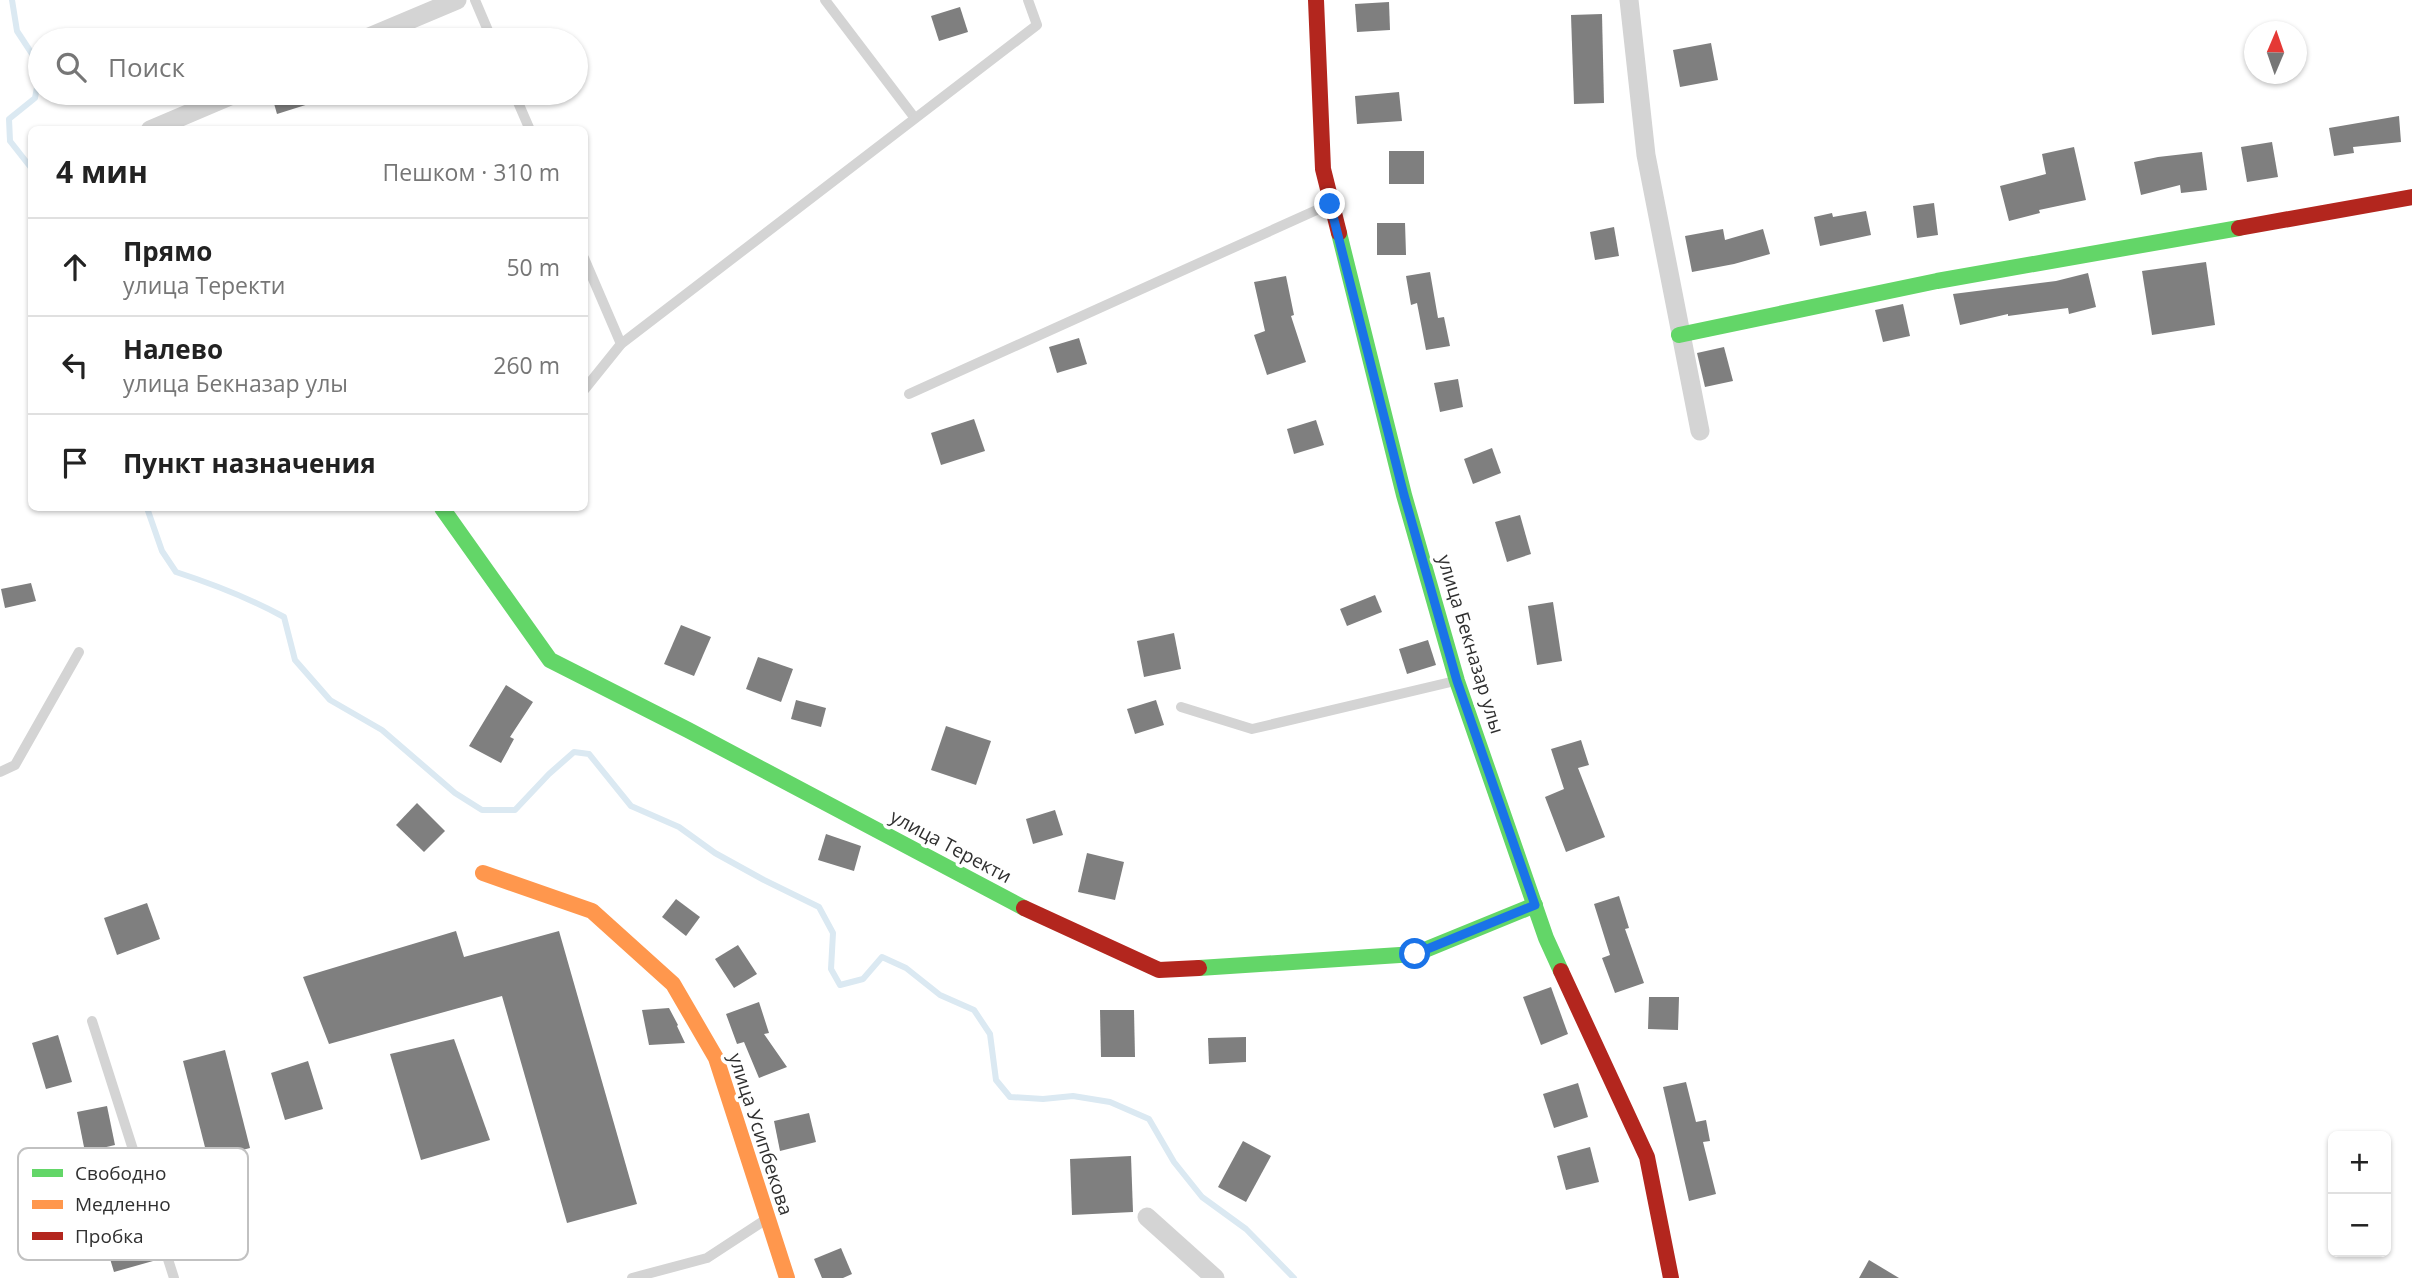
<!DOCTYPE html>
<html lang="ru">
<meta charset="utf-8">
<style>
body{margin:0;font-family:"Open Sans",sans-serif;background:#f2f2f2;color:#222}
.controls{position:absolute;right:21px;bottom:21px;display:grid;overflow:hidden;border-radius:10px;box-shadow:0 2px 5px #0004}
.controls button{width:63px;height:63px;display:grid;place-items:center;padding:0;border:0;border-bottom:2px solid #e0e0e0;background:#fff;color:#222;font:35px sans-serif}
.compass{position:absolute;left:2244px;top:21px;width:63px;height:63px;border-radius:50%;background:#fff;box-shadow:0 2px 5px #0004;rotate:2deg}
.stop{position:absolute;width:21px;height:21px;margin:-16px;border:5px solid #1a73e8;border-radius:50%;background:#fff}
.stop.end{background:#1a73e8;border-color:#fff;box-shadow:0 2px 7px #0008}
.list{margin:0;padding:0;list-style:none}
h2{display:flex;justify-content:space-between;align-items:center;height:91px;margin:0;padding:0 28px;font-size:30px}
h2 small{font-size:23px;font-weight:400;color:#767676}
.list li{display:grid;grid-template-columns:46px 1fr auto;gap:21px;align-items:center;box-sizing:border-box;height:98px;padding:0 28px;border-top:2px solid #e0e0e0}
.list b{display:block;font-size:26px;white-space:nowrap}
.list p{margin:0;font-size:23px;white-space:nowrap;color:#767676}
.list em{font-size:23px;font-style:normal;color:#767676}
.icon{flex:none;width:38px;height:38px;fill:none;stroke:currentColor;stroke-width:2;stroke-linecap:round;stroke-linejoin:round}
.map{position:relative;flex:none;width:2412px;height:1278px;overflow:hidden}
.search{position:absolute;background:#fff;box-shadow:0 2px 5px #0004;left:28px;top:28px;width:560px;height:77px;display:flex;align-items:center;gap:18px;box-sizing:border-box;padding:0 24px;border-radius:38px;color:#767676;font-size:26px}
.panel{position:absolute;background:#fff;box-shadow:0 2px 5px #0004;left:28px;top:126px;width:560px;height:385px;border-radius:10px}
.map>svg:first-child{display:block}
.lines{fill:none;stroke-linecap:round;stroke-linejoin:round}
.stream{stroke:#dbe9f2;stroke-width:6}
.building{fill:#7f7f7f}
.lane{stroke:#d4d4d4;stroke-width:10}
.street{stroke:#d4d4d4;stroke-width:19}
.fast{stroke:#63d668;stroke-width:16}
.slow{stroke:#ff974d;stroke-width:16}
.jam{stroke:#b3261e;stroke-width:16}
.route{stroke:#1a73e8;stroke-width:9}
.labels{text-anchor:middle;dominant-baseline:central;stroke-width:7;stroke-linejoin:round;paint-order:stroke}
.street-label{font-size:19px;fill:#303030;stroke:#fff}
.key{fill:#fff;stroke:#c1c1c1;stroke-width:2}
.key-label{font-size:19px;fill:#303030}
</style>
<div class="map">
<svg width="2412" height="1278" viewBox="0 0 2412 1278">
<rect width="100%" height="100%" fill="#fff"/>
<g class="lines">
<g class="stream">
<polyline points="12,0 17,31 40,66"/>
<polyline points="32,169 10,141 9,119 35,98 40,71"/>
<path d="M147,508l15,43 14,21c37,12 73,26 108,45l11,43 35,40 52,30 73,63 27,17h33l34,-36 25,-22 15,2 42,52 48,21 36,26 49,27 55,27 14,26 -2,36 9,16 23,-6 19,-22 24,11 34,27 34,15 16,24 6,46 14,17 33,2 30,-3 37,6 39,17 25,43 28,35 44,32 48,49"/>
</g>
</g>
<g class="building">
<polygon points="1389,2 1390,30 1357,32 1355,4"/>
<polygon points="960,7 968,32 939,41 931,16"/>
<polygon points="1602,14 1604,103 1574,104 1571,15"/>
<polygon points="1711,43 1718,80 1680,87 1673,50"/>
<polygon points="1399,92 1402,121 1357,124 1355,96"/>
<polygon points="271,93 334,93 334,96 277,114"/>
<polygon points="2399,116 2401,142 2353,147 2354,153 2334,156 2329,128"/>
<polygon points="2272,142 2278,177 2247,182 2241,147"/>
<polygon points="2074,147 2086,200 2039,210 2040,213 2009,221 2000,186 2046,174 2042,154"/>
<rect x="1389" y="151" width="35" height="33"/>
<polygon points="2202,152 2207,190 2181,193 2180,185 2141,195 2134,162 2158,157"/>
<polygon points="1934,203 1938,235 1917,238 1913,206"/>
<polygon points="1866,211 1871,235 1820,246 1814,217 1832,213 1833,217"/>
<polygon points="1377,223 1405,223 1406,255 1377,255"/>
<polygon points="1614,227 1619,256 1595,260 1590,232"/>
<polygon points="1723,229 1725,240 1763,229 1770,254 1734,264 1692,272 1685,236"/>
<polygon points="2206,262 2215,325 2152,335 2142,271"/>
<polygon points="1430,272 1438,318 1444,317 1450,346 1426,350 1417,303 1411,305 1406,276"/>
<polygon points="2088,273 2096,307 2069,314 2068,308 2008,316 2008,314 1960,325 1953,294 2056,281"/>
<polygon points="1286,276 1294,315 1291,316 1306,362 1267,375 1254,335 1265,331 1254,282"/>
<polygon points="1903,304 1910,336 1883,342 1875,310"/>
<polygon points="1079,338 1087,364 1057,373 1049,347"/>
<polygon points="1724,347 1733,381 1705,387 1697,353"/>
<polygon points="1458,379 1463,407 1440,412 1434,383"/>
<polygon points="974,419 985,451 941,465 931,433"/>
<polygon points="1316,420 1324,445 1294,454 1287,429"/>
<polygon points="1492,448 1501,473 1473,484 1464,459"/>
<polygon points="1520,515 1531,554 1507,562 1495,522"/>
<polygon points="31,583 36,601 5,608 1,589"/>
<polygon points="1375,595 1382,612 1347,626 1340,609"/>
<polygon points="1553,602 1562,661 1537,665 1528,606"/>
<polygon points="681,625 711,637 694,676 664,664"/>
<polygon points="1174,633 1181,669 1144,677 1137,641"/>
<polygon points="1428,640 1436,665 1407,674 1399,649"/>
<polygon points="758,657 793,669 781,702 746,689"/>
<polygon points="506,685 533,702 510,737 514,739 501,763 469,746"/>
<polygon points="796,700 826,708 821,727 791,719"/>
<polygon points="1156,700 1164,725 1135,734 1127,709"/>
<polygon points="946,726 991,741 976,785 931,770"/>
<polygon points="1581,740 1589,765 1578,768 1605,837 1566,852 1545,797 1564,789 1551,749"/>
<polygon points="417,803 445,831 424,852 396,825"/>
<polygon points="1055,810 1063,835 1033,844 1026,819"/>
<polygon points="826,834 861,846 854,871 818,860"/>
<polygon points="1087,853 1124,862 1115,900 1078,892"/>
<polygon points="1619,896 1629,928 1625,929 1644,983 1615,993 1602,958 1610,955 1594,904"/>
<polygon points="676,899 700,917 686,936 662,917"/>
<polygon points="147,903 160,939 117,955 104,918"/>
<polygon points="456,931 464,957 559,931 637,1204 567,1223 502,996 329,1044 303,977"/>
<polygon points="738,945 757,974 734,988 715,959"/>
<polygon points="1551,987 1568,1034 1541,1045 1523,997"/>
<polygon points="1649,997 1679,997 1678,1030 1648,1029"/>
<polygon points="759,1002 769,1033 764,1034 787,1067 759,1078 744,1042 737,1044 726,1014"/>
<polygon points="669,1008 678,1025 677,1026 685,1043 649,1045 642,1010"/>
<polygon points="1100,1010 1134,1010 1135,1057 1101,1057"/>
<polygon points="58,1035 72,1082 46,1089 32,1043"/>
<polygon points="1246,1037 1246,1062 1209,1064 1208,1038"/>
<polygon points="454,1039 490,1140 421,1160 390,1054"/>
<polygon points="225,1050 250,1148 208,1159 183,1061"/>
<polygon points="308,1061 323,1109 285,1120 271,1073"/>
<polygon points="1686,1082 1696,1122 1706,1120 1710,1141 1703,1142 1716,1194 1689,1201 1663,1087"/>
<polygon points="1578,1083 1588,1117 1554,1128 1543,1094"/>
<polygon points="107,1106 115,1145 85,1152 77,1112"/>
<polygon points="809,1113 816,1142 780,1151 774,1121"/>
<polygon points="1243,1141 1271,1156 1246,1202 1218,1187"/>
<polygon points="1590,1147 1599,1182 1566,1190 1557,1156"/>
<polygon points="1131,1156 1133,1212 1072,1215 1070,1159"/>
<polygon points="131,1202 137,1233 144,1231 153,1261 114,1272 105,1242 107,1241 100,1209"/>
<polygon points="841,1248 852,1274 843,1278 822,1278 814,1259"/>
<polygon points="1869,1260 1899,1278 1859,1278"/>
</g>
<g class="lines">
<g class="lane">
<polyline points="475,0 492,40"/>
<polyline points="825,0 914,117"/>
<polyline points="514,93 530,130"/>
<polyline points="584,258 621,344"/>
<polyline points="584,390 621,344 1037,25 1028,0"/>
<polyline points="909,394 1330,204"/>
<polyline points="1181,707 1252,729 1455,681"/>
<polyline points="0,772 15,765 79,652"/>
<polyline points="92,1021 174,1278"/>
<polyline points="632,1278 707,1258 765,1220"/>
</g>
<g class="street">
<polyline points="1629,0 1646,155 1700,431"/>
<polyline points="362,40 457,0"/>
<polyline points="150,130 237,93"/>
<polyline points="1147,1217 1215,1278"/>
</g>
<g class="fast">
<polyline points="1339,233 1404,495 1457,681 1546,938 1561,971"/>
<polyline points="1679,335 1937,281 2239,228"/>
<polyline points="442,508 550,660 688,730 1024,908"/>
<polyline points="1199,968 1415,954 1535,905"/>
</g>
<polyline class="slow" points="483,873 592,911 673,984 716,1058 787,1278"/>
<g class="jam">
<polyline points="1316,0 1323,169 1339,233"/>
<polyline points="2239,228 2412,197"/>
<polyline points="1024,908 1159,970 1199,968"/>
<polyline points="1561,971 1647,1157 1671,1278"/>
</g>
</g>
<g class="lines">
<polyline class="route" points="1330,204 1404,495 1457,681 1535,905 1415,954"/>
</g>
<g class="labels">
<g class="street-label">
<text transform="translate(1471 644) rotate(73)">улица Бекназар улы</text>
<text transform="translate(951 846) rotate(28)">улица Теректи</text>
<text transform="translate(761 1134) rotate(72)">улица Усипбекова</text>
</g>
</g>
<rect x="18" y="1148" width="230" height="112" rx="10" class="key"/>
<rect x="32" y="1169" width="31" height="8" fill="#63d668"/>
<rect x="32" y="1200" width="31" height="9" fill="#ff974d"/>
<rect x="32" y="1232" width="31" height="8" fill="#b3261e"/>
<g class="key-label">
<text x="75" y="1180">Свободно</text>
<text x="75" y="1211">Медленно</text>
<text x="75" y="1243">Пробка</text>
</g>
</svg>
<div class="controls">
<button>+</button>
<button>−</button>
</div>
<svg class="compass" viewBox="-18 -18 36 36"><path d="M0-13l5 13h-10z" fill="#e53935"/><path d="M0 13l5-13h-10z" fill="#767676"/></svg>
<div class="stop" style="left:1415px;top:954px"></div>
<div class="stop end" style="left:1330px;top:204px"></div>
<div class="search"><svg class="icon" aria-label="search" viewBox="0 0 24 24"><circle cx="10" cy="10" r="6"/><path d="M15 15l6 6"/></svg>Поиск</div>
<section class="panel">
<h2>4 мин<small>Пешком · 310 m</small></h2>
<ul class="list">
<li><svg class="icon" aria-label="ahead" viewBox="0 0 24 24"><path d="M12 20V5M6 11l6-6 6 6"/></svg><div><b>Прямо</b><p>улица Теректи</p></div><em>50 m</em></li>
<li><svg class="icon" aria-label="left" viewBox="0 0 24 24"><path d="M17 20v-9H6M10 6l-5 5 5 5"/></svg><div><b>Налево</b><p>улица Бекназар улы</p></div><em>260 m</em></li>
<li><svg class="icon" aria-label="arrive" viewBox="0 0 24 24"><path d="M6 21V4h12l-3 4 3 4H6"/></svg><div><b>Пункт назначения</b></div></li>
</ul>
</section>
</div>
